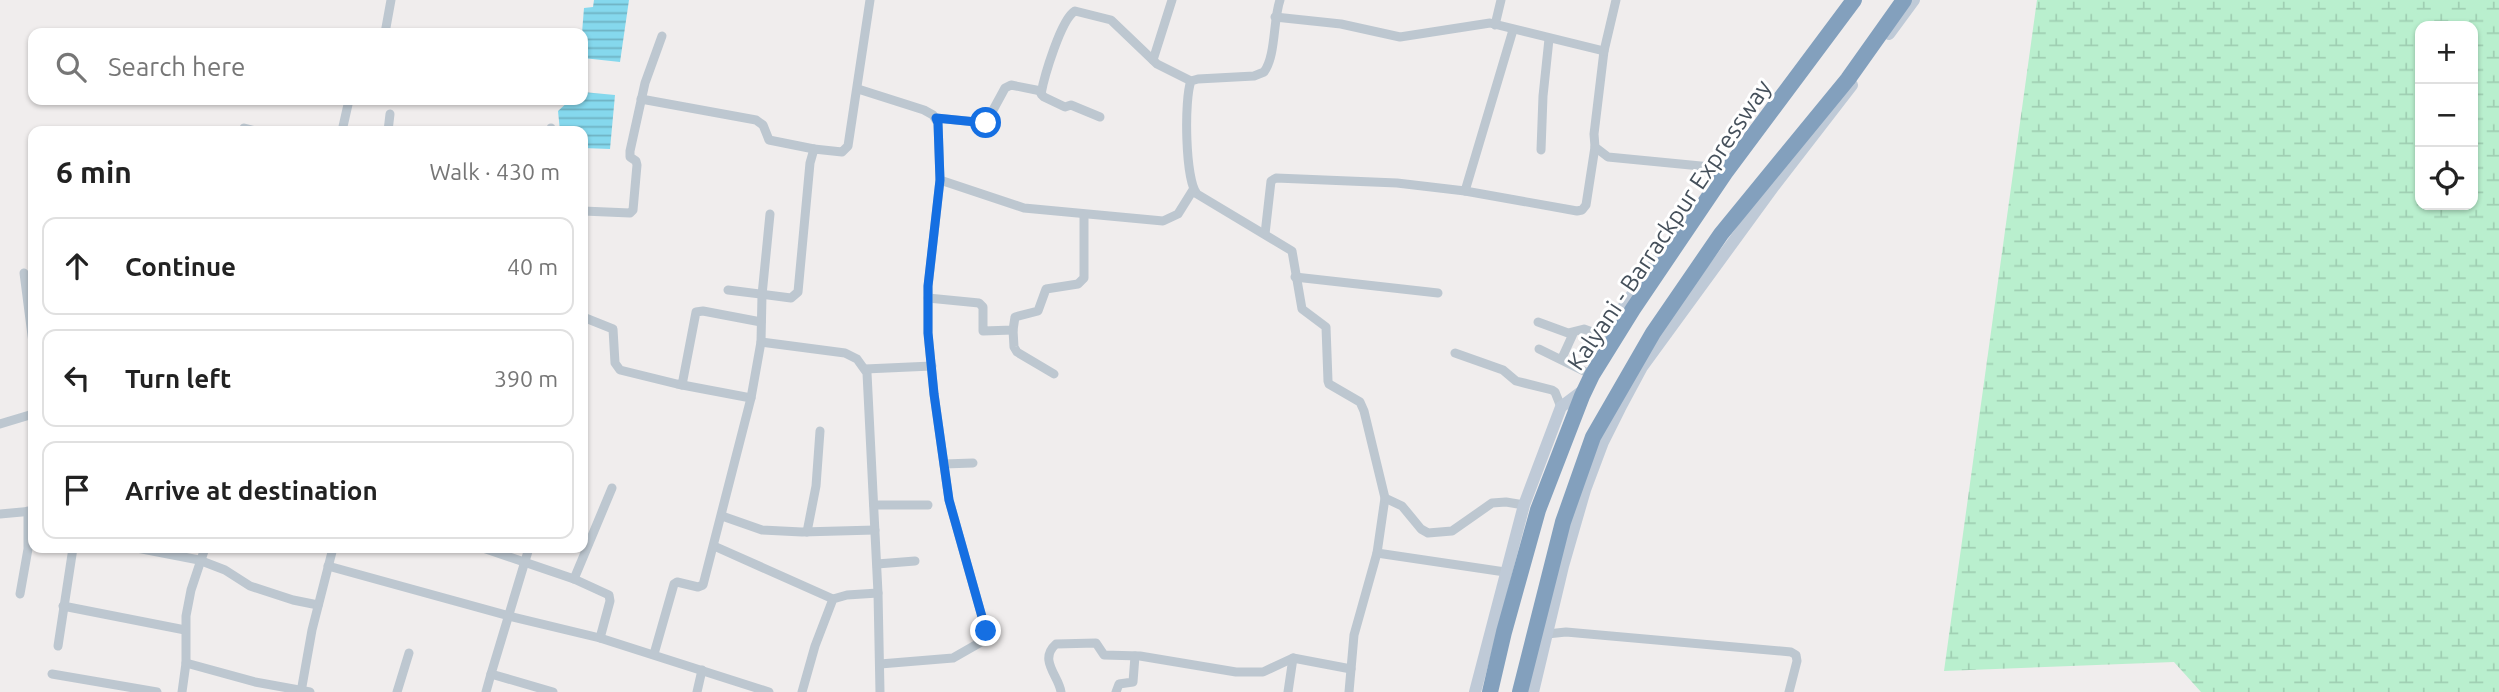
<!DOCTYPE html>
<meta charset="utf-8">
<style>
body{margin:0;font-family:Ubuntu,sans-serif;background:#f2f2f2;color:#222}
.controls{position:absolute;right:21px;top:21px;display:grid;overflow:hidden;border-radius:14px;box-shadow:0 2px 5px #0004}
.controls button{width:63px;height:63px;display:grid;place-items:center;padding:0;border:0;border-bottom:2px solid #e0e0e0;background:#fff;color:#222;font:35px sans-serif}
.stop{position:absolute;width:21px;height:21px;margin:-16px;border:5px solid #156fe2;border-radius:50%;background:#fff}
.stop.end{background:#156fe2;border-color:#fff;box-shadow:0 2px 7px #0008}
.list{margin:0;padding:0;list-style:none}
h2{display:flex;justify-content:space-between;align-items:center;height:91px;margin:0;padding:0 28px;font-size:30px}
h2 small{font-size:23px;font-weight:400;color:#767676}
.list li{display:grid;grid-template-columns:46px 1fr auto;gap:21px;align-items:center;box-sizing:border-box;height:98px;margin:0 14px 14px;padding:0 14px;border:2px solid #e0e0e0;border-radius:14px}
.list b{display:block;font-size:26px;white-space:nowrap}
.list em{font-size:23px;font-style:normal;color:#767676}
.icon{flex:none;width:38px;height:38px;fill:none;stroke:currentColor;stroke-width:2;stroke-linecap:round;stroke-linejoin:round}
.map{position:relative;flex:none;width:2499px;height:692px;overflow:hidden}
.search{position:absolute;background:#fff;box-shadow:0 2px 5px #0004;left:28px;top:28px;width:560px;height:77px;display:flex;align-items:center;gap:18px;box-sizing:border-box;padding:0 24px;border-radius:14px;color:#767676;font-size:26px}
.panel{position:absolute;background:#fff;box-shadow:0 2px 5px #0004;left:28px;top:126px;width:560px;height:427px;border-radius:14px}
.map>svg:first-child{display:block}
.wetland{fill:url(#wetland-marsh);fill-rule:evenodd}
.water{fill:url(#water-rules)}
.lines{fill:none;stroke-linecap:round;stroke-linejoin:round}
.street{stroke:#bdc7d0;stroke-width:9}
.secondary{stroke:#bfcad7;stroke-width:12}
.highway{stroke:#83a0bd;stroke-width:16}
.route{stroke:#156fe2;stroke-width:9}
.labels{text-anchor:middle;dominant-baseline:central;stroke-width:6;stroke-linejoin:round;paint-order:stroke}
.street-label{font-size:24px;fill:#45505b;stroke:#fff}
</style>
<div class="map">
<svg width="2499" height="692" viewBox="0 0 2499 692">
<defs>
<pattern id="wetland-marsh" width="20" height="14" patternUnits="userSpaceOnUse" patternTransform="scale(1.75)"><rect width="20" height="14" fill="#b9efce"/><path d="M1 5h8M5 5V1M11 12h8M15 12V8" fill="none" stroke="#a0cfb3"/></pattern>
<pattern id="water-rules" width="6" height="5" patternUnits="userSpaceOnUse" patternTransform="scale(1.75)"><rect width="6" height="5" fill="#85d8ed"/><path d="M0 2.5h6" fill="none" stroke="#6fb2c3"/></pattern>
</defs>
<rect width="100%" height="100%" fill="#f0eded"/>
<path class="wetland" d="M2037,0h462v692h-298l-27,-30 -230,9zM2420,26h53v179h-53z"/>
<g class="water">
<polygon points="594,0 629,0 620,62 583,58 582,33 584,8 593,7"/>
<polygon points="583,92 615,95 610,149 583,148 583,131 560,131 558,111 570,100 583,100"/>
</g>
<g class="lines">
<g class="street">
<path d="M1280,0c-7,20 -4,56 -16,72l-10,4 -56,3 -7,2c-7,18 -6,99 6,113l95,57 10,58 24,18 2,54 1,3 31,18 4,9 21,87 -8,55 -23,82 -5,57"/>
<polyline points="1616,0 1604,51 1594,134 1595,147 1608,157 1711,167 1721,169 1725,173"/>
<polyline points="1275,17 1341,24 1400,37 1490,23 1604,51"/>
<polyline points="1495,25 1501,0"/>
<polyline points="385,33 391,0"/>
<polyline points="1153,60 1172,0"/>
<polyline points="858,89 924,110 933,115 938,123 940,180 928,287 928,333 934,394 949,500 986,631 981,642 953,658 880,664"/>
<polyline points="641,99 756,120 763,125 769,140 814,149"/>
<path d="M1100,117l-29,-12 -6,2 -21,-10 -3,-3c3,-17 20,-75 34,-83l36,9 46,44 34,17"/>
<polyline points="936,118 986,123 1005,88 1011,85 1041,91"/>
<polyline points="244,128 255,131"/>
<polyline points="342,131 349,100"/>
<polyline points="388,131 390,114"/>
<polyline points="551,131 551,128"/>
<polyline points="1541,150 1543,96 1549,39"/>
<polyline points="940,180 1024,208 1163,221 1178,214 1193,190"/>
<polyline points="1465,191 1577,211 1582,210 1586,205 1595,147"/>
<polyline points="583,211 630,213 633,210 637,165 636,161 630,157 630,151 645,83 662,36"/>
<polyline points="1265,234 1271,181 1276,178 1397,183 1465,191 1513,30"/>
<polyline points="24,273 33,343"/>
<polyline points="1295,277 1438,293"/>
<polyline points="728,290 791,298 798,292 810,163 814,149 842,152 848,146 870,0"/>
<polyline points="928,298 979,303 983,307 983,331 1013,330 1015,317 1038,311 1046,289 1078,284 1084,278 1084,215"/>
<polyline points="583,317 613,329 615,363 620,370 677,384 751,398"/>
<polyline points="1538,322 1568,333 1584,329 1614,340"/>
<polyline points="1013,330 1014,347 1017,352 1054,374"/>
<polyline points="761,342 845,353 857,359 867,373 878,593 880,692"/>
<polyline points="1539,349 1592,375"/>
<polyline points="1455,353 1503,370 1516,381 1552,390 1555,392 1561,407"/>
<polyline points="1562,358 1573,334"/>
<polyline points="865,369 932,366"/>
<polyline points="682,385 696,312 703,311 761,322"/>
<polyline points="0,424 33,414"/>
<polyline points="944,464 973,463"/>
<polyline points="1385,498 1402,506 1421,529 1428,533 1452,531 1492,503 1506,502 1524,505"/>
<polyline points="874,505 928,505"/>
<polyline points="0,514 33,511"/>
<polyline points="722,516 762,530 802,532 875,530"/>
<polyline points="807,532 816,486 820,431"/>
<polyline points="714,546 833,599"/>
<polyline points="137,548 199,560 225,570 250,586 293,600 318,605"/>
<polyline points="483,548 574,579 609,595 610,601 600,638"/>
<polyline points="529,548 491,674 553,692"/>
<polyline points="1377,553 1505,572"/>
<polyline points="877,564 915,561"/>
<polyline points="328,566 509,616 600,638 769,692"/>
<polyline points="574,579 612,488"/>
<polyline points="20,594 28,549 28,511"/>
<polyline points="63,606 185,630"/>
<polyline points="1547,634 1566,632 1791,652 1796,655 1797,661 1789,692"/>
<polyline points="58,646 73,548"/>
<polyline points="654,654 674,584 677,582 698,587 703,585 751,398 761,342 762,295 770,214"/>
<polyline points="186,663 255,682 310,692"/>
<polyline points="52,674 157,692"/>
<polyline points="182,692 186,663 186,616 191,590 205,548"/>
<polyline points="301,692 312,630 333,548"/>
<polyline points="397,692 409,653"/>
<polyline points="486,692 491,674"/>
<polyline points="697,692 702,670"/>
<polyline points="802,692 815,646 833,599 847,595 878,593"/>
<path d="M1061,692c-2,-16 -23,-32 -5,-48l40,-1 8,12 36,1 96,16h27l30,-14 58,11"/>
<polyline points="1116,692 1119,684 1133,682 1135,656"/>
<polyline points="1288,692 1293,658"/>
</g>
<g class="secondary">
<polyline points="1889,34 1914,0"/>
<polyline points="1617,329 1622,309 1668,244"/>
<polyline points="1475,692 1524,505 1561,407 1585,389"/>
<polyline points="1533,692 1563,566 1585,490 1603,442 1620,408 1642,367 1774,186 1852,85"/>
</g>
<g class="highway">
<polyline points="1490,692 1504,632 1538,510 1582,396 1592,375 1633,309 1725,173 1854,0"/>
<polyline points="1520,692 1563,522 1593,437 1653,333 1721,234 1848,79 1904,0"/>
</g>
</g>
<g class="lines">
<polyline class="route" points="986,631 949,500 934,394 928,333 928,286 940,180 938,123 936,118 986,123"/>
</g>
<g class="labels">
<g class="street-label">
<text transform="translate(1669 225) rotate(-56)">Kalyani - Barrackpur Expressway</text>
</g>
</g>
</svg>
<div class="controls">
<button>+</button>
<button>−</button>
<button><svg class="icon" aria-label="locate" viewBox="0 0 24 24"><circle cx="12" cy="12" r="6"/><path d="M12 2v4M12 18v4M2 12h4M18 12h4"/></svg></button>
</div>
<div class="stop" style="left:986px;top:123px"></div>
<div class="stop end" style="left:986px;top:631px"></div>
<div class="search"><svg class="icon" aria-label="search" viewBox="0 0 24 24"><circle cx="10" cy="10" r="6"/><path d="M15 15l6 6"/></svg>Search here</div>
<section class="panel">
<h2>6 min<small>Walk · 430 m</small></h2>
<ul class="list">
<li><svg class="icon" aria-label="ahead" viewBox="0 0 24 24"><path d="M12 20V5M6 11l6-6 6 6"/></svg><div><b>Continue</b></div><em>40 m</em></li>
<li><svg class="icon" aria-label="left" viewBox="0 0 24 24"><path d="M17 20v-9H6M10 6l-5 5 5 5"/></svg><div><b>Turn left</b></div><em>390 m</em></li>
<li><svg class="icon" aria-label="arrive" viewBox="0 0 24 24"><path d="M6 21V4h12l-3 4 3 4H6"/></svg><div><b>Arrive at destination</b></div></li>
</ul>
</section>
</div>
